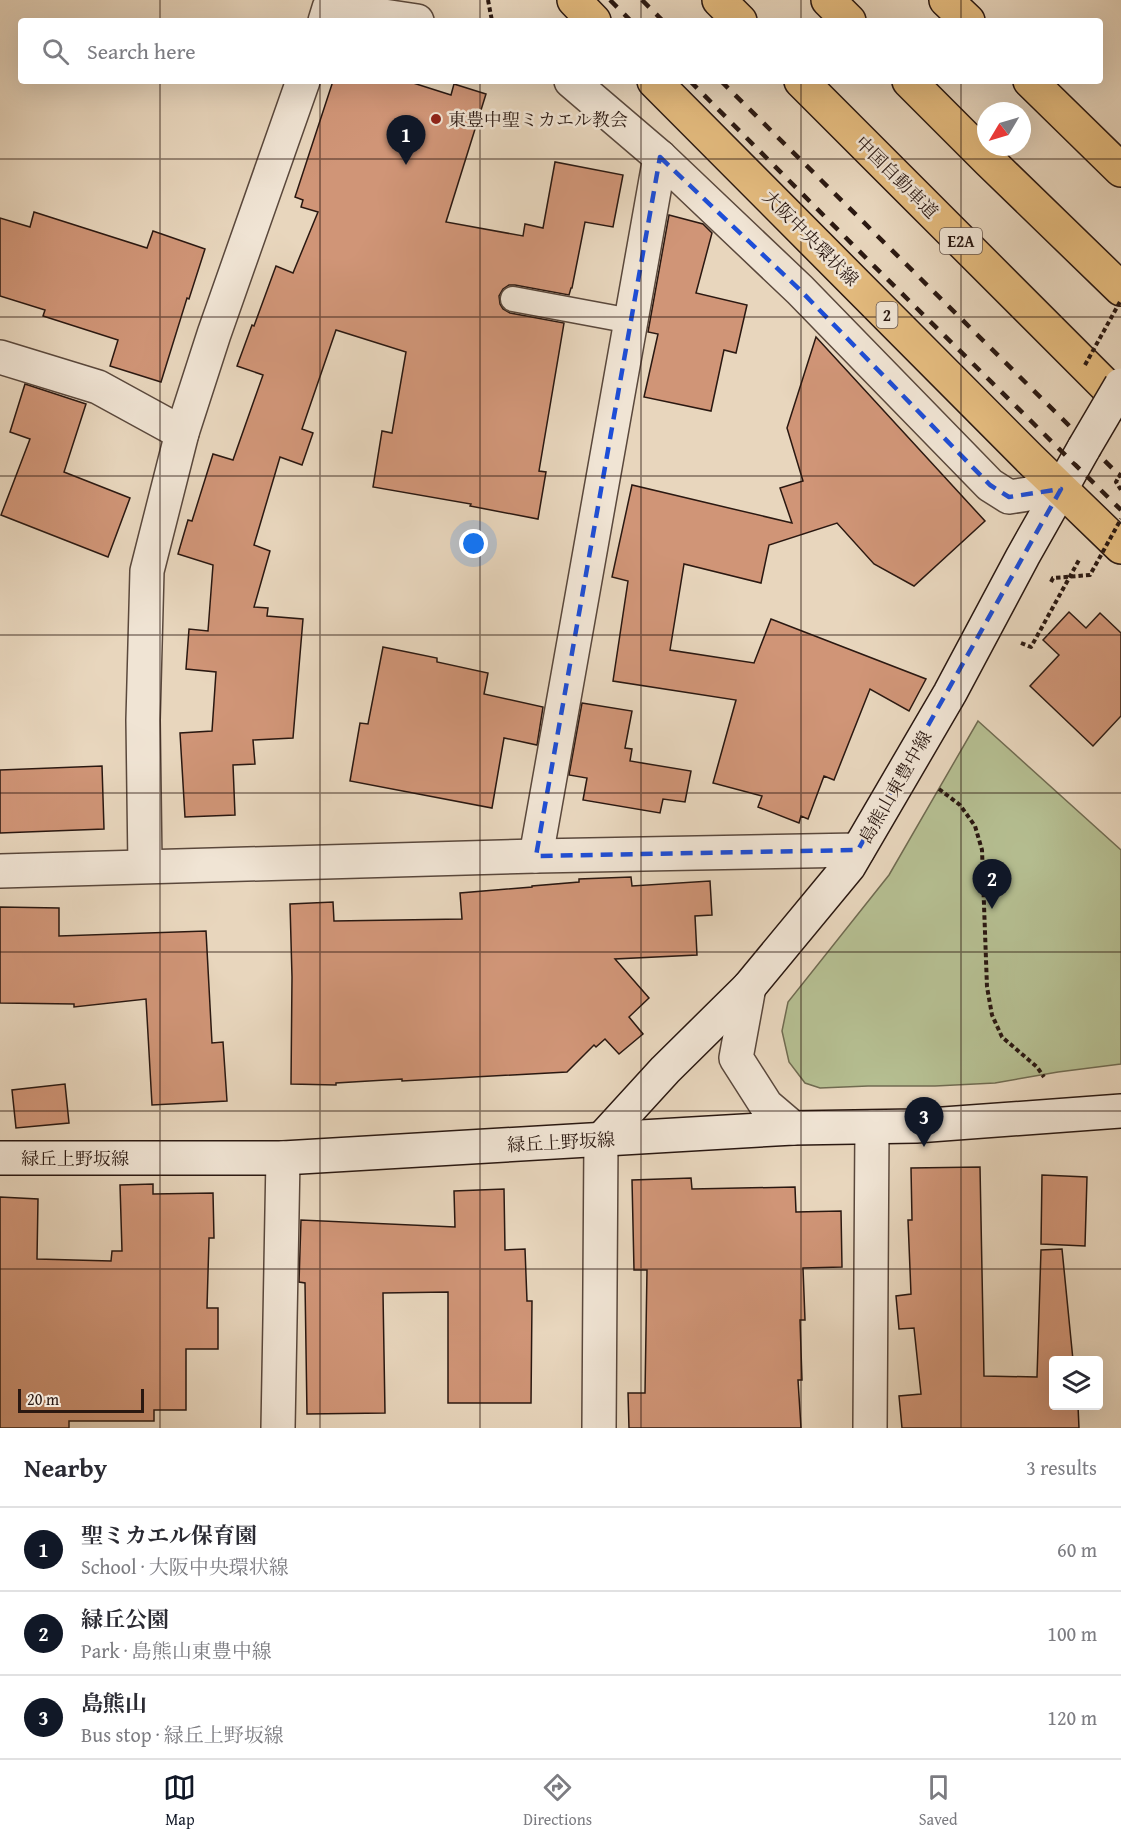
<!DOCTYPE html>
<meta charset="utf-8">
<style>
body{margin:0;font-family:"Gentium Book Plus","Noto Serif JP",serif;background:#f7f7f7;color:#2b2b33}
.controls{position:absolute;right:18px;bottom:18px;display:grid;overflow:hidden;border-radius:6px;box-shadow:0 6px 24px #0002}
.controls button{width:54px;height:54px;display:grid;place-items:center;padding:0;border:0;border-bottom:2px solid #e1e1e2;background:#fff;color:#2b2b33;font:30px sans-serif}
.compass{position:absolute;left:977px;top:102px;width:54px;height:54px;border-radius:50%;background:#fff;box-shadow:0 6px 24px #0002;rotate:232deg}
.scale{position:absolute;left:18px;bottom:15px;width:126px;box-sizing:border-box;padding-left:6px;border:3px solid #2a1811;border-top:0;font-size:16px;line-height:21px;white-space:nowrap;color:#2a1811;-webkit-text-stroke:4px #f0e4d4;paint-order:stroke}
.you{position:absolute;left:474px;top:544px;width:21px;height:21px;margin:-15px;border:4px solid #fff;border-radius:50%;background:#1a73e8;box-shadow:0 0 0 9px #1a73e833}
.badge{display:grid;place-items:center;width:39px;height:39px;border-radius:50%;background:#111827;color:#fff;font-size:20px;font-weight:700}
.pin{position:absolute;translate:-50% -50px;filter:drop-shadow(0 2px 3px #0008)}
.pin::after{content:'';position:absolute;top:32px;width:21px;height:18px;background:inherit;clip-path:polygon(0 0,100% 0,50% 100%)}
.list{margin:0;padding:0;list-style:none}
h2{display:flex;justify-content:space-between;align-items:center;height:78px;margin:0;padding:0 24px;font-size:26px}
h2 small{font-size:20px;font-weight:400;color:#7c7c81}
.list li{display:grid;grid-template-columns:39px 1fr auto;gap:18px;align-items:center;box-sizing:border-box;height:84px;padding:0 24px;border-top:2px solid #e1e1e2}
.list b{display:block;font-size:22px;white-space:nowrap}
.list p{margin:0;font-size:20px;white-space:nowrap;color:#7c7c81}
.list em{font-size:20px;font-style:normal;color:#7c7c81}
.icon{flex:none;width:33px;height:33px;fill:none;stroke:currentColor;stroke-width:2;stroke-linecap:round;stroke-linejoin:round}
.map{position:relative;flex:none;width:1121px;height:1428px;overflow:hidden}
.search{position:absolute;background:#fff;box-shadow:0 6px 24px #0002;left:18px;right:18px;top:18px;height:66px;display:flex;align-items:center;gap:15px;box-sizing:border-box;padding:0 21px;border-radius:6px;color:#7c7c81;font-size:22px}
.sheet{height:330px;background:#fff}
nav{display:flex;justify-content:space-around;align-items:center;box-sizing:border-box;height:84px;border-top:2px solid #e1e1e2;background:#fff;font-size:16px;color:#7c7c81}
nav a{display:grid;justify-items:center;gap:3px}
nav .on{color:#111827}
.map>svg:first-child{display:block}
.green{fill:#b5be91;stroke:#706b51;stroke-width:1.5}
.building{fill:#d09577;stroke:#2a1811;stroke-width:1.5}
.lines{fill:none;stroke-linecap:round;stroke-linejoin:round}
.lane-casing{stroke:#5a483c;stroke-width:27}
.street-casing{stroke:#5a483c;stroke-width:36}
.secondary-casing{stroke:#2a1811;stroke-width:36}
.primary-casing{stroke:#2a1811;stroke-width:36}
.highway-casing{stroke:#2a1811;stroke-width:36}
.path{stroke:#2a1811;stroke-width:4;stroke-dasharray:4.5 3;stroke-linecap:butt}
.lane{stroke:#f0e4d4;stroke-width:24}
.street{stroke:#f0e4d4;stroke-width:33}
.secondary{stroke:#f0e4d4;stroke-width:33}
.primary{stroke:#e4bb7e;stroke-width:33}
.highway{stroke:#e4bb7e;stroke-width:33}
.rail{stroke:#2a1811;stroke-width:4.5;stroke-dasharray:10 10;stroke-linecap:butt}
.secondary-bridge-casing{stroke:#2a1811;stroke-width:36;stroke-linecap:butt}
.path-bridge{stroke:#2a1811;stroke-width:4;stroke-dasharray:4.5 3;stroke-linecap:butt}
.secondary-bridge{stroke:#f0e4d4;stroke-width:33}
.marked{fill:none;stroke:#1d4ed8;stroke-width:4.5;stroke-dasharray:12 8;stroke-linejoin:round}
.grid{fill:none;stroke:#2a1811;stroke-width:1.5;stroke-opacity:0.55}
.poi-dot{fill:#8f2418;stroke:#f0e4d4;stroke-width:2}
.labels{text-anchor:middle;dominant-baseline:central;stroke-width:5;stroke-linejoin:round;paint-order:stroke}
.shield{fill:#f0e4d4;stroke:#65554c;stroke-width:1.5}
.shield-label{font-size:16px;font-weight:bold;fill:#2a1811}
.poi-label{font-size:18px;fill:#2a1811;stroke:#f0e4d4;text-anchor:start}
.street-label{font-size:18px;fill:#2a1811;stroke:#f0e4d4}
</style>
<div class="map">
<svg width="1121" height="1428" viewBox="0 0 1121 1428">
<rect width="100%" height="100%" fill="#e8d6bd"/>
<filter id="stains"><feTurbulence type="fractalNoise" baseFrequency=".00333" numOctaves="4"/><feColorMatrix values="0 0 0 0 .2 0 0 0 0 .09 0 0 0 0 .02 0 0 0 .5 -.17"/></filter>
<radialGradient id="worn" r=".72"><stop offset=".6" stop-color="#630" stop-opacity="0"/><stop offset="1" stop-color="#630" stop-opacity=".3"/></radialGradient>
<polygon class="green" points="978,721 1121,850 1121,1064 1058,1072 995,1083 935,1086 868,1086 820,1088 805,1083 789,1062 782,1031 788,1002 889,875"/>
<g class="building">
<polygon points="333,81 407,81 451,95 454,84 486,94 446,222 523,236 525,224 543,228 555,162 623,175 613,227 585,222 572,288 571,288 569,295 515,285 509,285 503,289 499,296 500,304 503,309 510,313 564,323 539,471 546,472 538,519 470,506 471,504 373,487 382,431 392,433 406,352 336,330 302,429 313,433 302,465 280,457 254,545 270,551 254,607 268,608 267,616 303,619 293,738 253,740 255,764 233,765 235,815 185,817 180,733 212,731 216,672 186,669 189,629 208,631 213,565 178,554 188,520 192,521 213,454 233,460 263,375 237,366 252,325 254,326 276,266 293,273 318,212 301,207 303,200 295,197"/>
<polygon points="34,212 147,248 153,231 205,249 189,299 187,298 161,382 110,366 118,340 43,316 45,310 0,296 0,218 30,227"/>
<polygon points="669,215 703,224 712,233 696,293 747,305 736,353 724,350 711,411 644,397 658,334 648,332"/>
<polygon points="816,337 985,521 914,586 874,564 837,523 769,545 761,583 684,564 670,650 754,663 771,619 926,679 909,711 870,689 834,780 824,776 808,819 801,816 799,823 758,807 762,796 713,783 736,700 613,681 628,581 612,577 632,485 792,523 780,488 803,481 787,428"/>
<polygon points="25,384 86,404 64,472 130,498 108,557 1,515 30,439 10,432"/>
<polygon points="1069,612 1086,628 1100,613 1121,633 1121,716 1093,746 1030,686 1059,655 1043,640"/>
<polygon points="383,647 437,658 437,662 488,673 484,694 543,707 537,745 504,738 492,808 350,781 360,723 368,724"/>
<polygon points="582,703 632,711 625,748 632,749 630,761 691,771 685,802 663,799 660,813 583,800 587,778 569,775"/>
<polygon points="102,766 104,829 0,833 0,770"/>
<polygon points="631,877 632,886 710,881 712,915 695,916 697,955 615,959 649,998 629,1017 643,1034 619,1054 605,1039 596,1047 594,1045 567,1072 402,1081 402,1079 336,1083 336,1085 291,1084 292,977 290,904 333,902 334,921 462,919 460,893 532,887 532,886 579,882 579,879"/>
<polygon points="0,907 59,908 59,936 206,931 212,1043 223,1042 227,1101 152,1105 146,999 74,1007 74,1004 0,1003"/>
<polygon points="65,1084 69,1123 16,1128 12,1090"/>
<polygon points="980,1167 984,1376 1037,1377 1041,1250 1062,1249 1073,1360 1053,1360 1053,1406 1078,1406 1079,1428 902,1428 899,1396 921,1394 914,1328 899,1329 896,1296 911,1294 908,1220 912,1220 911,1168"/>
<polygon points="1042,1175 1087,1177 1085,1246 1041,1244"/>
<polygon points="691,1178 692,1189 795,1187 796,1212 841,1211 842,1267 803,1268 805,1320 800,1320 802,1380 798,1380 801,1428 629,1428 628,1393 645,1393 647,1270 634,1270 632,1180"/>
<polygon points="153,1184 153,1194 213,1193 214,1238 209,1238 207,1308 218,1308 218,1349 186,1349 186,1410 154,1410 154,1421 69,1421 69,1428 0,1428 0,1197 38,1199 37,1259 111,1261 112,1251 122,1251 120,1185"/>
<polygon points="504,1189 505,1250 525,1249 527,1301 532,1301 531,1403 448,1403 448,1292 383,1293 385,1413 307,1414 305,1283 299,1282 301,1220 455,1227 454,1191"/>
</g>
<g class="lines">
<defs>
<polyline id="lane" points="513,299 631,321"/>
<g id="street">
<polyline points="325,21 329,8 417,21"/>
<polyline points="571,81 660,157 800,290 990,485 1009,497 1061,489"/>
<polyline points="0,357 98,387 182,433"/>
<polyline points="536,856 660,157"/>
<polyline points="145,866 143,720 147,571 182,433 214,334 303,81"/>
<polyline points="0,871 536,856 858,850"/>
<polyline points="749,987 736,1058 766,1105 793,1128"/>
<polyline points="278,1428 283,1158"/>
<polyline points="599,1428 601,1140"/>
<polyline points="870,1428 872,1127"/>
</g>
<g id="secondary">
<polyline points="601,1140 665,1070 749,987 849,866 950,693 1023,556 1084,448"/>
<polyline points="0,1158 283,1158 793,1128 916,1126 1121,1111"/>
</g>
<g id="primary">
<polyline points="574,0 594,21"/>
<polyline points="946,0 968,21"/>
<polyline points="654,81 1030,459 1121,547"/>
<polyline points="1030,81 1121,170"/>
</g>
<g id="highway">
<polyline points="719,0 740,21"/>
<polyline points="828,0 849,21"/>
<polyline points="801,81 1121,401"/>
<polyline points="909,81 989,161 1121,289"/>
</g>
</defs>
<use href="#lane" class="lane-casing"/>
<use href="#street" class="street-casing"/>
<use href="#secondary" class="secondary-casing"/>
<use href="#primary" class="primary-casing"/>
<use href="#highway" class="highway-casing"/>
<g class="path">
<polyline points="488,0 492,21"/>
<polyline points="1121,473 1116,482 1121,490"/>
<polyline points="1021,643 1031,647 1079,560"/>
<polyline points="939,789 960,805 975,826 982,850 987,987 992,1015 1002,1037 1037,1067 1044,1077"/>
</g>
<use href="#lane" class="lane"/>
<use href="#street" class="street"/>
<use href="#secondary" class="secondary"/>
<use href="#primary" class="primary"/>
<use href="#highway" class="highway"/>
<g class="rail">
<polyline points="610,0 631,21"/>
<polyline points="642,0 663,21"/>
<polyline points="690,81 872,264 1121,510"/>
<polyline points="721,81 1121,477"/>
</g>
<defs>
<polyline id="secondary-bridge" points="1084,448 1121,385"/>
</defs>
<use href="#secondary-bridge" class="secondary-bridge-casing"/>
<g class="path-bridge">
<polyline points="1085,365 1121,300"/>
<polyline points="1051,582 1053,578 1090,575 1121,519"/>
</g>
<use href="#secondary-bridge" class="secondary-bridge"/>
</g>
<path class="marked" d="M660,157l140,133 190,195 19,12 52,-8 -203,361 -322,6z"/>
<path class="grid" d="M160,0v21M320,0v21M480,0v21M641,0v21M801,0v21M961,0v21M160,81v1347M320,81v1347M480,81v1347M641,81v1347M801,81v1347M961,81v1347M0,159h1121M0,317h1121M0,476h1121M0,635h1121M0,793h1121M0,952h1121M0,1111h1121M0,1269h1121"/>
<circle class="poi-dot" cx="436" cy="119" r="6"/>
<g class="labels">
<g class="shield">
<rect x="940" y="228" width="42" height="26" rx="4.5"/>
<rect x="876.5" y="302" width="21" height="26" rx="4.5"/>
</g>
<g class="shield-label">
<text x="961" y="241">E2A</text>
<text x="887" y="315">2</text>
</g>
<g class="poi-label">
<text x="448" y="119">東豊中聖ミカエル教会</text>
</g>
<g class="street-label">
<text transform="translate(897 177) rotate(45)">中国自動車道</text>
<text transform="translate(811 238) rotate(45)">大阪中央環状線</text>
<text transform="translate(895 787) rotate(-60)">島熊山東豊中線</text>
<text transform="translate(561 1142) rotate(-3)">緑丘上野坂線</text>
<text x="75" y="1158">緑丘上野坂線</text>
</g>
</g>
<rect width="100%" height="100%" filter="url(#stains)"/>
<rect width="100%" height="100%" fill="url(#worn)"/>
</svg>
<div class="controls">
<button><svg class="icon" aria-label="layers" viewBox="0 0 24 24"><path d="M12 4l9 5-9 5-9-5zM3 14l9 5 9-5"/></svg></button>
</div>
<svg class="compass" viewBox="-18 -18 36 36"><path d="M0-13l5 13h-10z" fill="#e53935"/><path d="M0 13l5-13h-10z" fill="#7c7c81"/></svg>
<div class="scale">20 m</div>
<div class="you"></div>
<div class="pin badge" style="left:406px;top:165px">1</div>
<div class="pin badge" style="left:992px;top:909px">2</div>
<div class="pin badge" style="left:924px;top:1147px">3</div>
<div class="search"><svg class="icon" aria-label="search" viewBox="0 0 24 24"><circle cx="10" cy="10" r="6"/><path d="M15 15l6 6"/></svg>Search here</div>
</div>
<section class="sheet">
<h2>Nearby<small>3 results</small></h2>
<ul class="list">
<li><span class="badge">1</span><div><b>聖ミカエル保育園</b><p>School · 大阪中央環状線</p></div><em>60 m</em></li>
<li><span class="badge">2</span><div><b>緑丘公園</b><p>Park · 島熊山東豊中線</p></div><em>100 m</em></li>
<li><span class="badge">3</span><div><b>島熊山</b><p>Bus stop · 緑丘上野坂線</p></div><em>120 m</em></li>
</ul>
</section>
<nav>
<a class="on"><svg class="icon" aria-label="map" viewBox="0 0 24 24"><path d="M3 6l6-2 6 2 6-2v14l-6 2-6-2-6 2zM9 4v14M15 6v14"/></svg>Map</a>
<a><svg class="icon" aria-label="directions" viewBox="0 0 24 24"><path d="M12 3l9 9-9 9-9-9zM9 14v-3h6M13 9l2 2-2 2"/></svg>Directions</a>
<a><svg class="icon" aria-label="saved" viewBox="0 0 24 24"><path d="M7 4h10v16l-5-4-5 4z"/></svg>Saved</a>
</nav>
